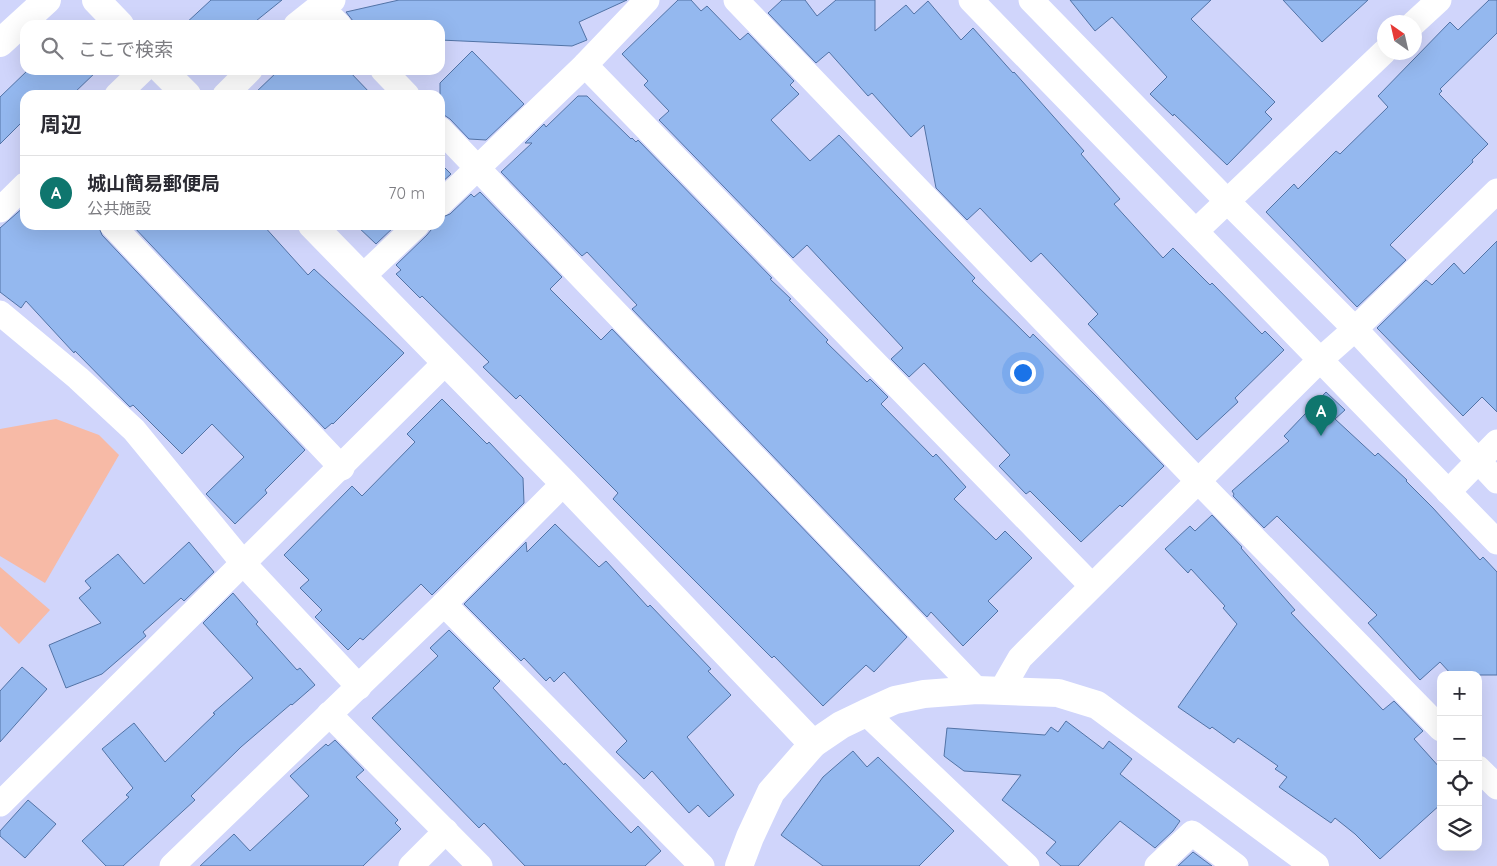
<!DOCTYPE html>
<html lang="ja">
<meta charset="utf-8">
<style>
body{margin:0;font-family:Quicksand,"Noto Sans JP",sans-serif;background:#f7f7f7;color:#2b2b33}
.controls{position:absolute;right:15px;bottom:15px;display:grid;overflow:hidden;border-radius:10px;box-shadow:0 5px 20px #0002}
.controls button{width:45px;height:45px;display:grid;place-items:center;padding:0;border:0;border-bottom:1px solid #e1e1e2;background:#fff;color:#2b2b33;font:25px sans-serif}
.compass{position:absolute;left:1377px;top:15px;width:45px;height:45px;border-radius:50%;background:#fff;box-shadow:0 5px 20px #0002;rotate:326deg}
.you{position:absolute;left:1022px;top:372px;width:18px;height:18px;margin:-12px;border:4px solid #fff;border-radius:50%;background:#1a73e8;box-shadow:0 0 0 8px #1a73e833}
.badge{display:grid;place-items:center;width:32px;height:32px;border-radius:50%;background:#0f766e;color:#fff;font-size:16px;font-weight:700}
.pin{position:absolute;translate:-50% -41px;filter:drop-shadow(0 1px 2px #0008)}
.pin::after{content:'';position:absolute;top:26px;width:18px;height:15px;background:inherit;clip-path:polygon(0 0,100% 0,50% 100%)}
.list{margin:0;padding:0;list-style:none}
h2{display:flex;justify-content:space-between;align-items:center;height:65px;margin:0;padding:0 20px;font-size:21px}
h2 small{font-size:16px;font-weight:400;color:#7c7c81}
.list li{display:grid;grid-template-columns:32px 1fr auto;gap:15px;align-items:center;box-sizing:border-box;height:75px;padding:0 20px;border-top:1px solid #e1e1e2}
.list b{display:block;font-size:19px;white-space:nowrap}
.list p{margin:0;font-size:16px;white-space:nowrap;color:#7c7c81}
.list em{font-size:16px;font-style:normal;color:#7c7c81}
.icon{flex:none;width:28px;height:28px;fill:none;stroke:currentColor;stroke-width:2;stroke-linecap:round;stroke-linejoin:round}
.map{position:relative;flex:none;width:1497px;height:866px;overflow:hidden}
.search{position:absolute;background:#fff;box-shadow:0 5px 20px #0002;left:20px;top:20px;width:425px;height:55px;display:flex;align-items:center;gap:12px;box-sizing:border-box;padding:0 18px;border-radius:15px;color:#7c7c81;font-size:19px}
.panel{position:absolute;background:#fff;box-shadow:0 5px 20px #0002;left:20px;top:90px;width:425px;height:140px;border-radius:15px}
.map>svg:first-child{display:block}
.green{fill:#f7baa6}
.building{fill:#94b8ef;stroke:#5273a6}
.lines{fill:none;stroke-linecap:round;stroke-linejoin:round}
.minor{stroke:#fff;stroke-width:25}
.tertiary{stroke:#fff;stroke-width:28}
</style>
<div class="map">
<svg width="1497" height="866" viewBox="0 0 1497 866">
<rect width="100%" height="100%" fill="#d0d5fb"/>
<g class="green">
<polygon points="56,419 99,435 119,455 45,583 0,556 0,429"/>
<polygon points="0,567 50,610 19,644 0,626"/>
</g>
<g class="building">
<polygon points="211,0 282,0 251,25 184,25"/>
<polygon points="399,0 627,0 579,22 587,40 572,46 440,40 440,25 353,25 353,21 346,12"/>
<polygon points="678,0 691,0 701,11 707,6 740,40 748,33 794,81 790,85 799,94 771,120 810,161 839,135 975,278 972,281 1030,338 1033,334 1096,396 1164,466 1122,507 1120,505 1081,542 1030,491 1026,494 999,466 1010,455 924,363 909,377 891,359 903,348 807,245 793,258 659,120 669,111 644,85 648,81 622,54"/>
<polygon points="782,0 805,0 817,16 836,0 875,0 875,31 906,5 914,14 928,1 961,40 973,28 1013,73 1014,72 1084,151 1081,154 1120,199 1114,204 1163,258 1173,248 1210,285 1212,283 1262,334 1265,331 1284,350 1235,398 1238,402 1197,440 1088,324 1098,314 1041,253 1031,262 980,208 967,220 936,188 924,125 911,137 872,93 868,96 829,52 816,63 768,13"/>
<polygon points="1070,0 1211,0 1191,19 1275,102 1265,112 1272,119 1227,165 1174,114 1173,116 1150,94 1167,77 1112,17 1095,31"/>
<polygon points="1283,0 1368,0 1322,42"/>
<polygon points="1489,0 1497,0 1497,33 1440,89 1442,91 1439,94 1488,144 1472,160 1473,162 1390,245 1406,260 1357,307 1266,212 1294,184 1298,189 1336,151 1340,154 1388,107 1378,96 1450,22 1458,30"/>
<polygon points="472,51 524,104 486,140 469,139 450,119 444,115 440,115 440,83"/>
<polygon points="28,70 98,70 72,95 25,95 25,119 0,144 0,97"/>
<polygon points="279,70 348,70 372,95 253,95"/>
<polygon points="578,96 587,96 631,139 632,138 636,142 638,140 772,278 770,279 791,299 789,300 828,340 826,342 867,382 870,379 888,397 881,404 933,457 936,454 966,487 954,499 996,540 1005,531 1032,558 988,601 998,611 963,646 931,612 927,617 632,309 637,305 587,252 582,256 501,172 532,143 525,143 544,124 546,127"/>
<polygon points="440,163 451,174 440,184"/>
<polygon points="480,192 562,277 550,289 601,340 612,329 907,637 874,672 866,665 823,706 774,656 772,658 613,499 618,493 520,395 516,399 483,367 489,362 422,296 420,298 396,274 401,270 396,265 427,235 431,230 431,225 440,225 440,218 450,214 471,194 474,197"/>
<polygon points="25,206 25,225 98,225 102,235 305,450 265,490 267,493 235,524 206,494 244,457 212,424 182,454 133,405 130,407 75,351 74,353 26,301 21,308 0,292 0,228"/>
<polygon points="132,225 263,225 308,275 314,269 404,353 333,424 332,423 325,429"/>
<polygon points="356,225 396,225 376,244"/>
<polygon points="1497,241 1497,412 1482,397 1463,416 1377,328 1426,280 1432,285 1454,263 1464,274"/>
<polygon points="1326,392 1345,410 1335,419 1375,456 1378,453 1407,480 1406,481 1433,508 1480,560 1483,557 1497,572 1497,675 1452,675 1440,662 1420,680 1368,623 1377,615 1277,516 1264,528 1233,496 1234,494 1232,491 1289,441 1284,436"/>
<polygon points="442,399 487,444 489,442 523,478 524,503 432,595 421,584 363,640 360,638 348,650 315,617 322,610 300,588 309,580 284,555 352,486 362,496 415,442 407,434"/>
<polygon points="1212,515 1242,547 1241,548 1295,610 1291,613 1383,710 1394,701 1423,731 1414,739 1441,769 1441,804 1380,859 1355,834 1335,818 1331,823 1279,787 1287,777 1275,769 1278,766 1238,738 1234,743 1212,727 1210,729 1178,707 1237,624 1223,608 1225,606 1191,569 1188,573 1165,549 1190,526 1195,531"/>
<polygon points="555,524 599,567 606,561 648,607 650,605 711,669 708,671 731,695 687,737 734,795 709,817 698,805 689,813 652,771 644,779 616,752 627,741 564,672 554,682 550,677 546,681 524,658 521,661 464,604 526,542 527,552"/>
<polygon points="189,542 214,572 184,601 181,598 143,632 146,636 102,674 66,688 49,645 101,623 79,598 91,588 85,581 118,554 144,584"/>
<polygon points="233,593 258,622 256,624 297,670 300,668 315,685 292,705 291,704 241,747 191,796 195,800 123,866 106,866 82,841 129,797 126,795 133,788 102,749 134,723 165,762 215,714 213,713 253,678 203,623"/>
<polygon points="449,630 500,681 493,688 564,765 565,763 631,833 638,826 661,851 645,866 525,866 484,823 479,828 372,718 438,656 430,648"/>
<polygon points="22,667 47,689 0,742 0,691"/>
<polygon points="1066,721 1103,749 1109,741 1132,759 1120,774 1180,821 1173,831 1155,848 1120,821 1078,866 1061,866 1046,853 1056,842 1002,800 1021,775 964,771 944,756 947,728 1045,735 1051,727 1058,732"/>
<polygon points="335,740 364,770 356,777 398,820 395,823 401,829 363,866 200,866 234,834 250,851 309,796 290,776 326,744 328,746"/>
<polygon points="853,751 867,767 878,757 954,831 919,866 823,866 781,835 823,777"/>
<polygon points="28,800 56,824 25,858 0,836 0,831"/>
<polygon points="1193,852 1212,866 1178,866"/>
</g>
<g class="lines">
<g class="minor">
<polyline points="736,0 1198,481 1441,729"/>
<polyline points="971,0 1497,542"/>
<polyline points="1031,0 1227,201 1355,329 1497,481"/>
<polyline points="320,6 339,25"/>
<polyline points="1414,23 1439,0"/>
<polyline points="296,25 320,6 333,0"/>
<polyline points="585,65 1091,585"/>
<polyline points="383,70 407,95"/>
<polyline points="117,95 143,70"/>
<polyline points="225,95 250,70"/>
<polyline points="440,129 977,690"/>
<polyline points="440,204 585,65 647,0"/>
<polyline points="0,210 25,185"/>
<polyline points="112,225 342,468"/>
<polyline points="1196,231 1384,52"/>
<polyline points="362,277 417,225"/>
<polyline points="0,313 78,378 134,430 244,564 359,687"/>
<polyline points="1448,492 1497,442"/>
<polyline points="444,604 702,866"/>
<polyline points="1001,691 1020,658 1320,360 1355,329 1497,191"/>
<polyline points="866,713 1027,866"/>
<polyline points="329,714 480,866"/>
<polyline points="1478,768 1497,787"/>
<polyline points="0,804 446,362"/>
<polyline points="172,866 444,604 564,483"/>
<polyline points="411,866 446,831"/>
<polyline points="1157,866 1192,833 1236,866"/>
</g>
<g class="tertiary">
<polyline points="96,0 120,25"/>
<polyline points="0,43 47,0"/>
<polyline points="162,70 187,95"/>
<polyline points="312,225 564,483 813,744"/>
<polyline points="739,866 750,837 771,792 813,744 841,725 866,713 895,700 924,694 977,690 1058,693 1097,705 1315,866"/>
</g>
</g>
</svg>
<div class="controls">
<button>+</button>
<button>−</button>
<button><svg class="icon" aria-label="locate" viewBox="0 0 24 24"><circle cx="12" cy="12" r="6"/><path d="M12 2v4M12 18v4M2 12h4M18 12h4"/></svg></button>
<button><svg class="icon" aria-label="layers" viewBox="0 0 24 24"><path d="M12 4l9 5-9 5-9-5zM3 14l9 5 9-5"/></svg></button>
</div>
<svg class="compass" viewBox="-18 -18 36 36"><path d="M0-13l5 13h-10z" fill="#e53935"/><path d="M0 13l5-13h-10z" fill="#7c7c81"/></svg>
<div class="you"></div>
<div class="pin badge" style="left:1321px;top:436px">A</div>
<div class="search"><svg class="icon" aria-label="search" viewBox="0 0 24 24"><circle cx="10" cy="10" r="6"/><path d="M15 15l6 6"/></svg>ここで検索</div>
<section class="panel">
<h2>周辺<small></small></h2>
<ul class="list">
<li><span class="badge">A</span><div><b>城山簡易郵便局</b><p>公共施設</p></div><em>70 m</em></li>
</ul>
</section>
</div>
